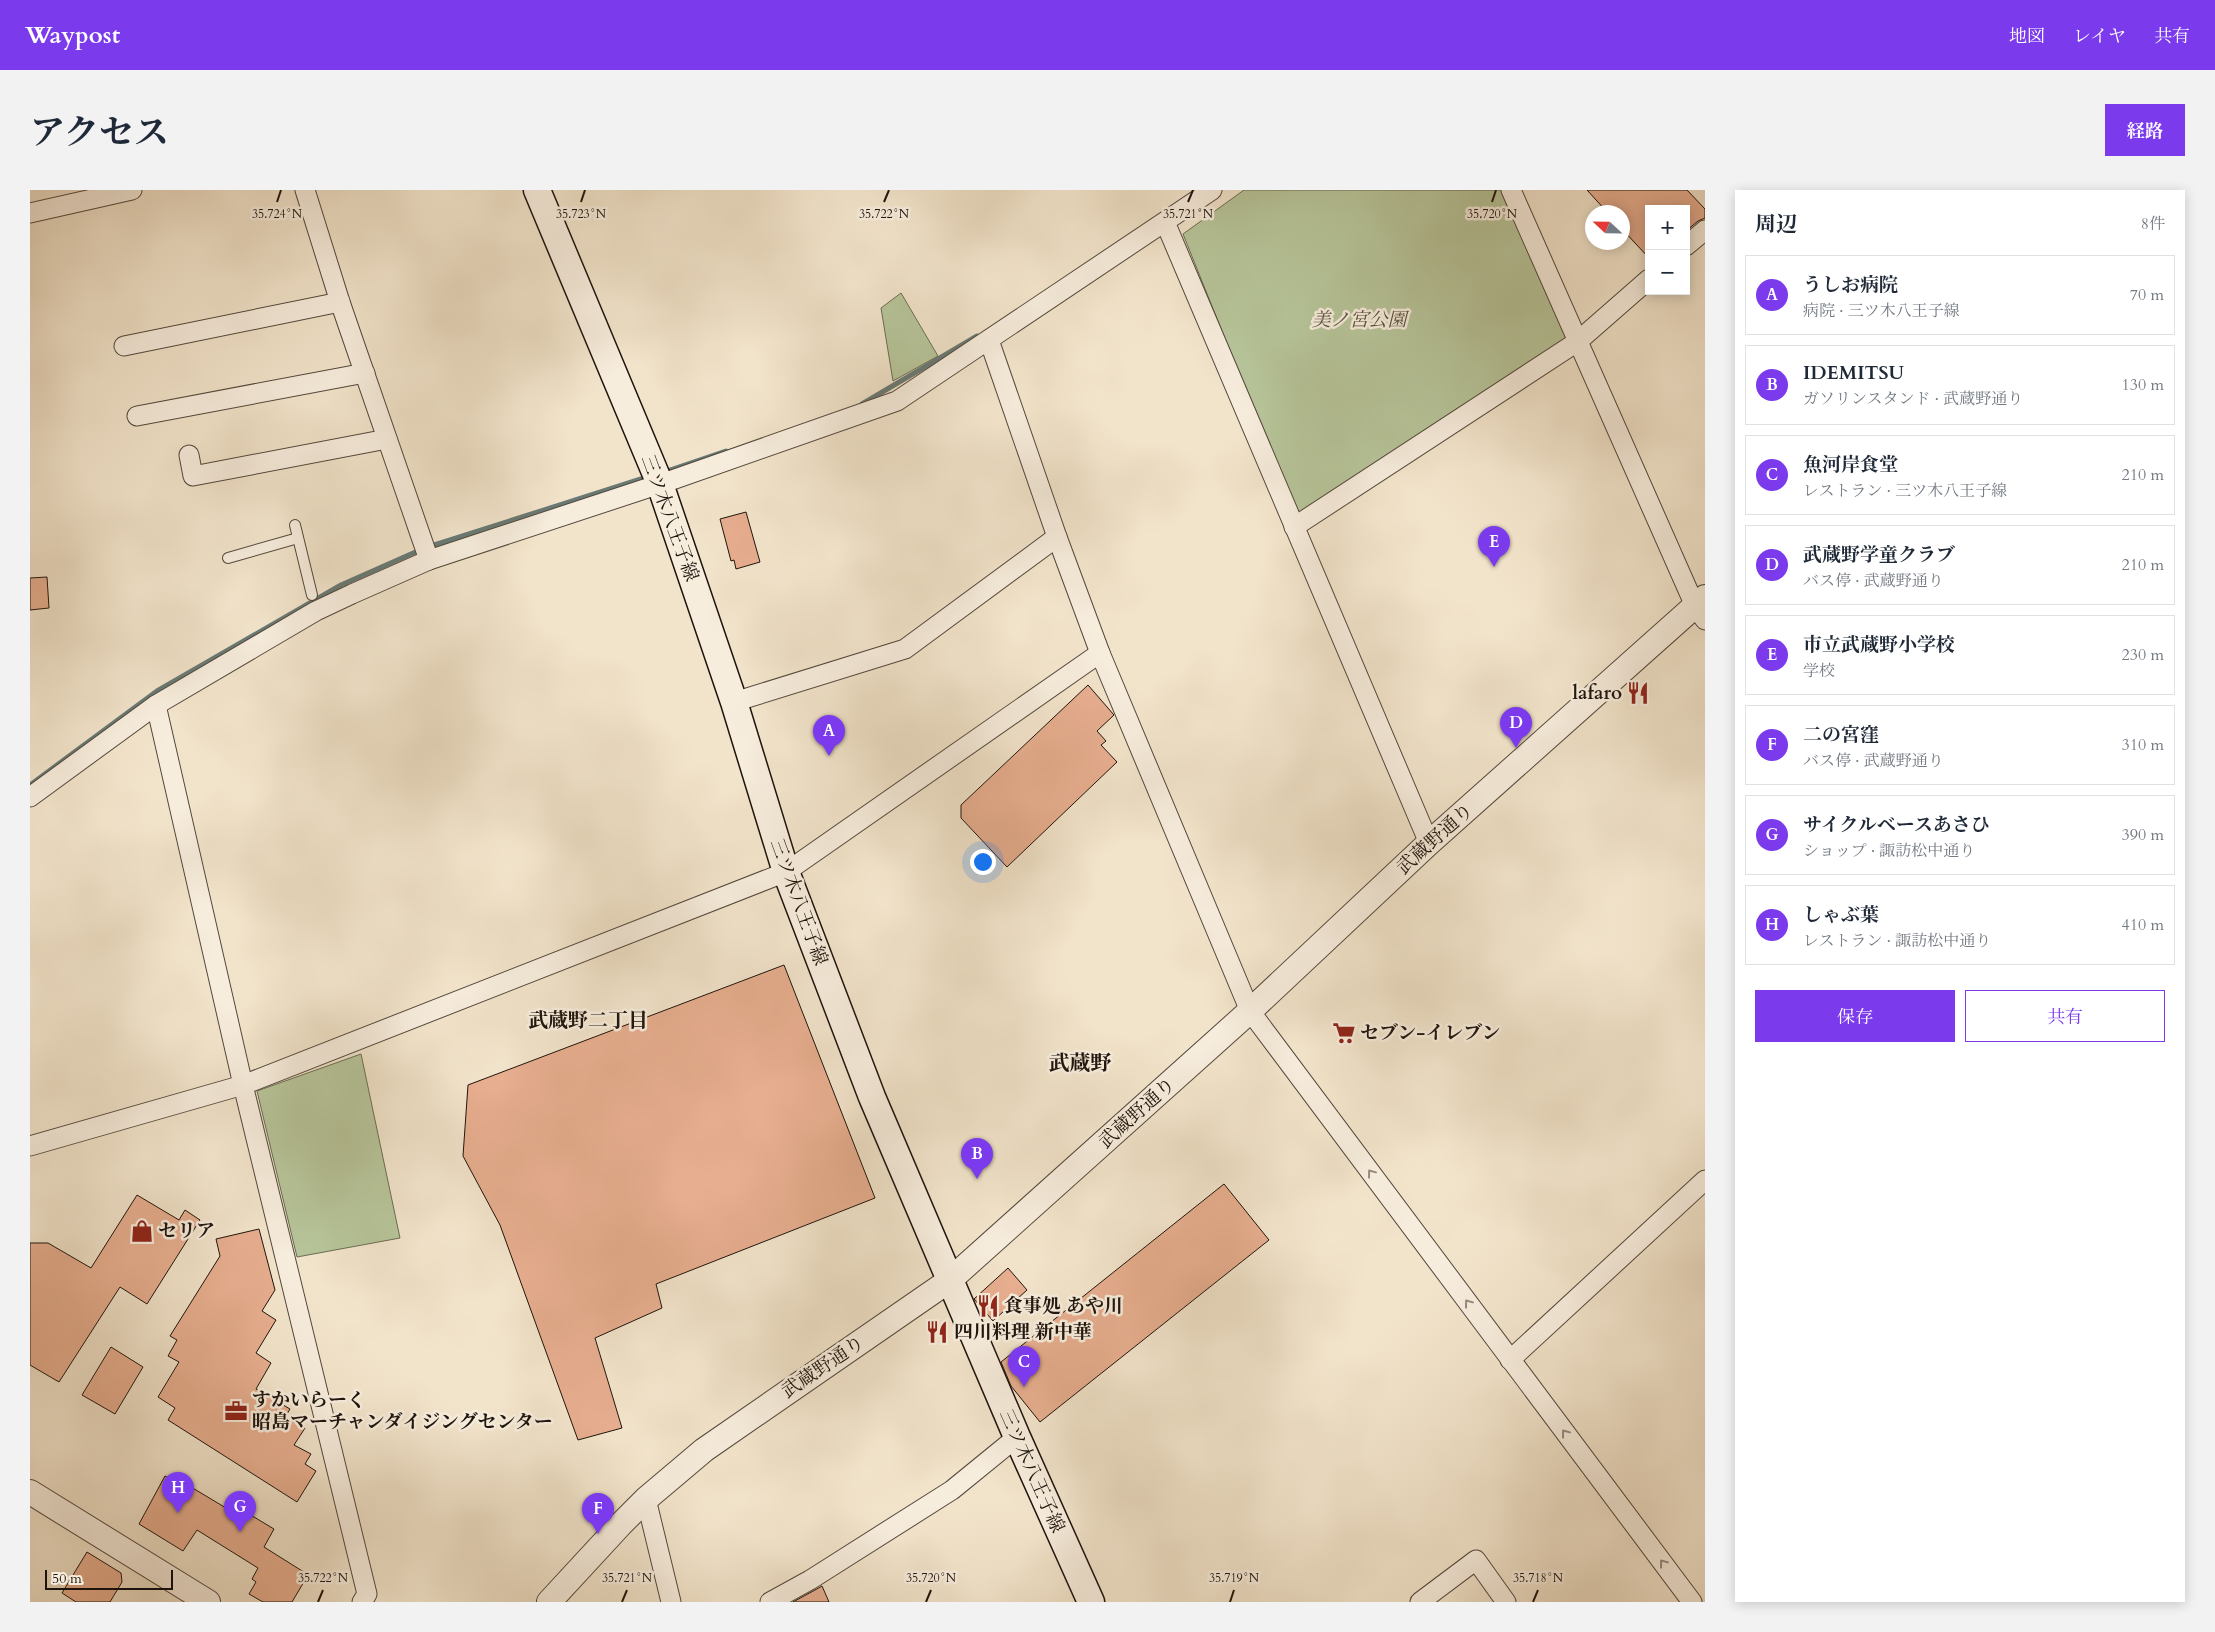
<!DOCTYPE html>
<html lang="ja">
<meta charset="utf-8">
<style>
body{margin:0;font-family:Cardo,"Noto Serif JP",serif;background:#f2f2f3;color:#1f2937}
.controls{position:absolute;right:15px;top:15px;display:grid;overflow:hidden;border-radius:0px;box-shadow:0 2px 12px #0003}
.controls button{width:45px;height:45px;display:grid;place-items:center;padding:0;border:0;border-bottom:1px solid #e0e1e3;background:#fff;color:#1f2937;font:25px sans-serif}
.compass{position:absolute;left:1555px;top:15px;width:45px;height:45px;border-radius:50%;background:#fff;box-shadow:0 2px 12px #0003;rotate:292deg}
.scale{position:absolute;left:15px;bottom:12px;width:128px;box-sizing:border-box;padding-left:5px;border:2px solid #1e140d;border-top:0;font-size:14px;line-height:18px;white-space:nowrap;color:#1e140d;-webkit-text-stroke:4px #f7eddd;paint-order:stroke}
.you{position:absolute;left:952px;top:671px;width:18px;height:18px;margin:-12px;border:4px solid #fff;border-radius:50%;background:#1a73e8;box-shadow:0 0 0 8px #1a73e833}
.badge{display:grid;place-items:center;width:32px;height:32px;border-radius:50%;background:#7c3aed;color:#fff;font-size:16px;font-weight:700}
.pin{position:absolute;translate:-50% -41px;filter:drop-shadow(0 1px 2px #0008)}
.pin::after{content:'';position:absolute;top:26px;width:18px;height:15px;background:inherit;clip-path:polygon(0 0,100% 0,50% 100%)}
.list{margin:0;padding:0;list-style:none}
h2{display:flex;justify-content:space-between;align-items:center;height:65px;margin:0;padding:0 20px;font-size:21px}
h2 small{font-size:16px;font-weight:400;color:#747a83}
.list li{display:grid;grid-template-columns:32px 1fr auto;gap:15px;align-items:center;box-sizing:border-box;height:80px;margin:0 10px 10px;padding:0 10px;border:1px solid #e0e1e3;border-radius:0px}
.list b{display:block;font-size:19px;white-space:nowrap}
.list p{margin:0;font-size:16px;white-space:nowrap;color:#747a83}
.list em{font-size:16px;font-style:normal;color:#747a83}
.actions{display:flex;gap:10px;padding:15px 20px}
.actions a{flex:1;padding:11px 0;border:1px solid #7c3aed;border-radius:0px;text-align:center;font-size:18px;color:#7c3aed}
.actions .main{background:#7c3aed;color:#fff}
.map{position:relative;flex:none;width:1675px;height:1412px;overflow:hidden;border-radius:0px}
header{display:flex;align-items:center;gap:30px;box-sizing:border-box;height:70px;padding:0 25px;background:#7c3aed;color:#fff}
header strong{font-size:24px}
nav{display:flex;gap:28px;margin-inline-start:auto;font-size:18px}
.intro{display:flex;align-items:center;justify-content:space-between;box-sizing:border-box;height:120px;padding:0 30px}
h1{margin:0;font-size:35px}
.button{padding:12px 22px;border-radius:0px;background:#7c3aed;color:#fff;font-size:18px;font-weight:700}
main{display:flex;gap:30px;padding:0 30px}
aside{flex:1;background:#fff;border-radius:0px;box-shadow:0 2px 12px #0003}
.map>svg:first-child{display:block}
.green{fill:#b7c59a;stroke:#6a6c54}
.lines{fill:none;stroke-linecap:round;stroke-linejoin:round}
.stream{stroke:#697a75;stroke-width:5}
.building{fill:#e7ae8f;stroke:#1e140d}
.service-casing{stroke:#53483c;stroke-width:12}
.minor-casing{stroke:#53483c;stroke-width:21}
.tertiary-casing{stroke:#53483c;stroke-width:26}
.secondary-casing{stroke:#1e140d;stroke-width:29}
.service{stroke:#f7eddd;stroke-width:10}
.minor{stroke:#f7eddd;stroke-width:19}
.tertiary{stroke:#f7eddd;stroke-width:24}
.secondary{stroke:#f7eddd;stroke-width:26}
.oneway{stroke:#958b7f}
.ticks{fill:none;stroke:#1e140d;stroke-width:2}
.labels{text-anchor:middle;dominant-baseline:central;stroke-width:5;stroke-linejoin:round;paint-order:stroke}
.park-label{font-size:19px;font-style:italic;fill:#54523e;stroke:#f7eddd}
.street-label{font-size:19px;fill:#1e140d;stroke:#f7eddd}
.poi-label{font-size:19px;font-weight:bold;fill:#1e140d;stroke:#f7eddd;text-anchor:start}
.neighbourhood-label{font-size:20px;font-weight:bold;fill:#1e140d;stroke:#f7eddd}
.quarter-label{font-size:21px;font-weight:bold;fill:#1e140d;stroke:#f7eddd}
.ticks-label{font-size:12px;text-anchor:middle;fill:#1e140d;stroke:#f7eddd;stroke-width:5;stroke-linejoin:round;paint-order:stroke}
</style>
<header>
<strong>Waypost</strong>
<nav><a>地図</a><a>レイヤ</a><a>共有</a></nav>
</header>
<div class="intro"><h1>アクセス</h1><a class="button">経路</a></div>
<main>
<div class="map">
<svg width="1675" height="1412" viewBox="0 0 1675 1412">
<rect width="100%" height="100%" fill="#f2e4cb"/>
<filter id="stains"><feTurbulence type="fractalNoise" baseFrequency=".004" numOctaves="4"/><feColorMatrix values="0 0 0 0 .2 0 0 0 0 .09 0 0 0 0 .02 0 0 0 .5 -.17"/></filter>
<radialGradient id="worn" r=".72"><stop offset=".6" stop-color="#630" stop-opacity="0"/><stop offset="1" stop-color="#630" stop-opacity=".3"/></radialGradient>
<g class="green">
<polygon points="1214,0 1473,0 1539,148 1266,325 1153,44"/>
<polygon points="871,103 908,166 863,191 851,118"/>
<polygon points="331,864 370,1048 267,1067 227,901"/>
</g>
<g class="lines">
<g class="stream">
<polyline points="832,214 947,146"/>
<polyline points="640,280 696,261"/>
<polyline points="398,357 611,289"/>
<polyline points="0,595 127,501 311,395 390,360"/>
</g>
</g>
<g class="building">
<polygon points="1557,0 1657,0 1675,19 1675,28 1668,31 1656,41 1656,19 1619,19 1619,68 1592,39 1592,22 1577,22"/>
<polygon points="716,322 730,372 706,379 704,370 701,371 690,329"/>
<polygon points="17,387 19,418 0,420 0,388"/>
<polygon points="1058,495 1084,525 1067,541 1076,551 1071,555 1087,572 977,677 931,628 931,615"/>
<polygon points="754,775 845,1008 626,1094 632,1118 565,1148 592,1238 548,1250 470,1035 433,966 438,895"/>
<polygon points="1194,994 1239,1050 1010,1232 981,1196 971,1172"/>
<polygon points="107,1005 149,1030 155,1020 170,1030 117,1114 90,1097 29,1192 0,1175 0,1053 18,1053 61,1078"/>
<polygon points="229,1039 245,1100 232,1121 246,1130 226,1163 241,1173 226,1199 260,1219 255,1227 275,1238 264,1255 281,1264 275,1274 286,1281 267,1312 138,1230 145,1218 128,1207 149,1172 138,1166 147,1150 140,1146 190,1066 186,1049"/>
<polygon points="978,1078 997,1100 963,1131 944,1109"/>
<polygon points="81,1157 113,1177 85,1224 52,1205"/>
<polygon points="141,1285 196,1318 199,1312 244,1339 234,1357 277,1384 274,1389 275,1390 262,1412 233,1412 219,1404 226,1392 222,1389 228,1378 167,1340 153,1361 109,1334 135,1286 139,1288"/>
<polygon points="57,1362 91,1383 92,1392 80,1412 46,1412 32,1403"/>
<polygon points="792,1396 799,1412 763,1412 785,1400"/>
</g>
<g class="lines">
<defs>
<g id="service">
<polyline points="265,335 282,405"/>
<polyline points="198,368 268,348"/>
</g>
<g id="minor">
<polyline points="275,0 310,112 399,370"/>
<polyline points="1481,0 1665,416 1675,430"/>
<polyline points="0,23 102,0"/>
<polyline points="1135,32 1399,653"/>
<polyline points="1656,56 1675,40"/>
<polyline points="959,150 1027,347 1070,463 1220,821 1662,1412"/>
<polyline points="94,156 310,112"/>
<polyline points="107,226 335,183"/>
<polyline points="159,265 163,286 357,249"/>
<polyline points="1264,337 1547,152 1619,89"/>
<polyline points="704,512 875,459 1027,347"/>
<polyline points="126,515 213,895 337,1404 332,1412"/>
<polyline points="0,607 126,515 286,421 322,404 399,370 645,289 867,211 1182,0"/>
<polyline points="0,956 213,895 756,682 1070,463"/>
<polyline points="1480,1170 1675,990"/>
<polyline points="616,1309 641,1412"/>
<polyline points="740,1412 780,1390 922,1300 987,1247"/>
<polyline points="1390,1412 1446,1370 1476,1412"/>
</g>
<g id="tertiary">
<polyline points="0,1302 178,1412"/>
<polyline points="519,1412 591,1334 616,1309 674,1260 920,1090 1220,821 1399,653 1675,407"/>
</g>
<polyline id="secondary" points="507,0 630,294 704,512 756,682 842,907 987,1247 1061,1412"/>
</defs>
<use href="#service" class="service-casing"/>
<use href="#minor" class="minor-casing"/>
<use href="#tertiary" class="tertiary-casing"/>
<use href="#secondary" class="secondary-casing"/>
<use href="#service" class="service"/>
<use href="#minor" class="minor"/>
<use href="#tertiary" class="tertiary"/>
<use href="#secondary" class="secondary"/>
</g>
<defs><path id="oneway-chevron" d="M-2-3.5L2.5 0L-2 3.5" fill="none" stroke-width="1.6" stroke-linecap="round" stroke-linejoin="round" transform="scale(1.25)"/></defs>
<g class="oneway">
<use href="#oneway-chevron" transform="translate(1341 983) rotate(-127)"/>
<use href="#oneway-chevron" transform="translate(1438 1113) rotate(-127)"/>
<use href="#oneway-chevron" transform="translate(1535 1243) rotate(-127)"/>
<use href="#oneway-chevron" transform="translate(1633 1373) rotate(-127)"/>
</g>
<path class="ticks" d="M247,12l4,-12M551,12l4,-12M854,12l5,-12M1158,12l5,-12M1462,12l4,-12M288,1412l5,-12M592,1412l5,-12M896,1412l5,-12M1200,1412l4,-12M1503,1412l5,-12"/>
<defs>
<symbol id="restaurant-bare" viewBox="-9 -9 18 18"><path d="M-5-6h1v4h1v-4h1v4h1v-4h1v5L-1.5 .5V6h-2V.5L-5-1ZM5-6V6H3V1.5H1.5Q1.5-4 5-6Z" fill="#8f2418" stroke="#f7eddd" stroke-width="2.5" paint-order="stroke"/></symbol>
<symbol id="supermarket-bare" viewBox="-9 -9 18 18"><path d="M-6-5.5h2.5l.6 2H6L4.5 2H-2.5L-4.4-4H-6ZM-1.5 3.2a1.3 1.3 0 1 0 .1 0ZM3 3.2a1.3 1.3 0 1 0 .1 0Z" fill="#8f2418" stroke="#f7eddd" stroke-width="2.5" paint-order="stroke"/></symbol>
<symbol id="shop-bare" viewBox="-9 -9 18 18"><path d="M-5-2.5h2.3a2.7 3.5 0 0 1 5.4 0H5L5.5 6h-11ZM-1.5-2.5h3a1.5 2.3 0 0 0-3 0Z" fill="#8f2418" stroke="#f7eddd" stroke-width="2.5" paint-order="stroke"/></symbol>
<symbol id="office-bare" viewBox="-9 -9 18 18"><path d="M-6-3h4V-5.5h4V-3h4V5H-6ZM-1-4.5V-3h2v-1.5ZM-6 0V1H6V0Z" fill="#8f2418" stroke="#f7eddd" stroke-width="2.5" paint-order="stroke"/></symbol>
</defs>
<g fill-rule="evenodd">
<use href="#restaurant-bare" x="1592" y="487" width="32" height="32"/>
<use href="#supermarket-bare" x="1298" y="827" width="32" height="32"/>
<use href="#shop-bare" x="96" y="1025" width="32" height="32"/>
<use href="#restaurant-bare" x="942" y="1100" width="32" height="32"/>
<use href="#restaurant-bare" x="891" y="1126" width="32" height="32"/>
<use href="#office-bare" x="190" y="1205" width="32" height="32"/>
</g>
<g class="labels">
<g class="park-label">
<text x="1329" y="130">美ノ宮公園</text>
</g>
<g class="street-label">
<text transform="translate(640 328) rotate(70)">三ツ木八王子線</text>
<text transform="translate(1405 649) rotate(-42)">武蔵野通り</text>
<text transform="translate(769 712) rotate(70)">三ツ木八王子線</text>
<text transform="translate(1107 923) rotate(-42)">武蔵野通り</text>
<text transform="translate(793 1177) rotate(-34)">武蔵野通り</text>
<text transform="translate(1002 1281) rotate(66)">三ツ木八王子線</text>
</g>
<g class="poi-label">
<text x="1592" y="503" text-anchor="end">lafaro</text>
<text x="1330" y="843">セブン-イレブン</text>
<text x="128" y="1041">セリア</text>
<text x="974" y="1116">食事処 あや川</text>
<text x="924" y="1142">四川料理 新中華</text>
<text x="222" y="1210">すかいらーく<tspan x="222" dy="22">昭島マーチャンダイジングセンター</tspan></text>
</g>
<g class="neighbourhood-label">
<text x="558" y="830">武蔵野二丁目</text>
</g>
<g class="quarter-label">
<text x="1050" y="873">武蔵野</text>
</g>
</g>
<g class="ticks-label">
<text x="247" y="28">35.724°N</text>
<text x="551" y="28">35.723°N</text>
<text x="854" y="28">35.722°N</text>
<text x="1158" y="28">35.721°N</text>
<text x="1462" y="28">35.720°N</text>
<text x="293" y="1392">35.722°N</text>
<text x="597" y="1392">35.721°N</text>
<text x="901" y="1392">35.720°N</text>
<text x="1204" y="1392">35.719°N</text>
<text x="1508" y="1392">35.718°N</text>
</g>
<rect width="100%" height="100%" filter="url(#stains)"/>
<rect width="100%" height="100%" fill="url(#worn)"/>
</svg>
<div class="controls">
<button>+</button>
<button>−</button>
</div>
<svg class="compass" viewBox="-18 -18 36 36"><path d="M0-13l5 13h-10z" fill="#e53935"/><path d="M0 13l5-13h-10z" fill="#747a83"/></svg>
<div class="scale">50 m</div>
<div class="you"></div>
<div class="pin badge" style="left:799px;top:566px">A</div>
<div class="pin badge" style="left:947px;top:989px">B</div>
<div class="pin badge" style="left:994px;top:1197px">C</div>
<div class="pin badge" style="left:1486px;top:558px">D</div>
<div class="pin badge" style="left:1464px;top:377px">E</div>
<div class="pin badge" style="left:568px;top:1344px">F</div>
<div class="pin badge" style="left:210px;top:1342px">G</div>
<div class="pin badge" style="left:148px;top:1323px">H</div>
</div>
<aside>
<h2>周辺<small>8件</small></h2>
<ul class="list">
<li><span class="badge">A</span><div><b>うしお病院</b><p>病院 · 三ツ木八王子線</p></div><em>70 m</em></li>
<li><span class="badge">B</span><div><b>IDEMITSU</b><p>ガソリンスタンド · 武蔵野通り</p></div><em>130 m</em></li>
<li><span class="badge">C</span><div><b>魚河岸食堂</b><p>レストラン · 三ツ木八王子線</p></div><em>210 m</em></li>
<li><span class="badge">D</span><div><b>武蔵野学童クラブ</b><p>バス停 · 武蔵野通り</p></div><em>210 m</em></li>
<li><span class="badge">E</span><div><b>市立武蔵野小学校</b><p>学校</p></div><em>230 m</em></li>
<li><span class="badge">F</span><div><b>二の宮窪</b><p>バス停 · 武蔵野通り</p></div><em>310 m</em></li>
<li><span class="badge">G</span><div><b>サイクルベースあさひ</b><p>ショップ · 諏訪松中通り</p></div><em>390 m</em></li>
<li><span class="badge">H</span><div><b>しゃぶ葉</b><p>レストラン · 諏訪松中通り</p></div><em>410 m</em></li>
</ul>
<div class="actions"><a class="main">保存</a><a>共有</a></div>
</aside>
</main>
